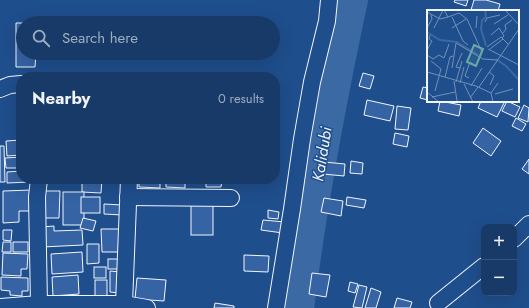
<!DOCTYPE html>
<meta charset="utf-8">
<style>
body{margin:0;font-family:Jost,sans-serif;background:#244571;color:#f1f3f6}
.controls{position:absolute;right:12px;bottom:12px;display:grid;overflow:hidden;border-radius:8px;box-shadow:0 4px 16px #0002}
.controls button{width:36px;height:36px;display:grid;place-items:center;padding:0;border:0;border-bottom:1px solid #36547d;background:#173a69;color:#f1f3f6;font:20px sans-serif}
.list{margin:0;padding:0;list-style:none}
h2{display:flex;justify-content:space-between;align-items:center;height:52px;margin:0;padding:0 16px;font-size:17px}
h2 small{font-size:13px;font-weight:400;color:#9eadc0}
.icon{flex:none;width:22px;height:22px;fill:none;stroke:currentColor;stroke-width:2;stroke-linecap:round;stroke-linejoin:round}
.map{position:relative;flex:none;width:529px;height:308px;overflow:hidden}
.search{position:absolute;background:#173a69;box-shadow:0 4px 16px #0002;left:16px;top:16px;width:264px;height:44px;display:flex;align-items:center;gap:10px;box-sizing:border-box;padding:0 14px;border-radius:22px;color:#9eadc0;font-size:15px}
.panel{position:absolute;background:#173a69;box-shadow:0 4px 16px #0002;left:16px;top:72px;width:264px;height:112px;border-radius:16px}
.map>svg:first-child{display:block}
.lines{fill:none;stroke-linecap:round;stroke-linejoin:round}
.river{stroke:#3b69a3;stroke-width:32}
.building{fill:#3563a3;stroke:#f2f6ff}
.minor-casing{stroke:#f2f6ff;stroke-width:18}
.minor{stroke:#1f4e8c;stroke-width:16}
.labels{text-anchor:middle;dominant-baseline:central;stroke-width:3;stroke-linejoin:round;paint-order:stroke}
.water-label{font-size:16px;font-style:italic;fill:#f2f6ff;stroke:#1f4e8c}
.inset-river{fill:none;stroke:#3b69a3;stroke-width:2}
.inset-road{fill:none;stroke:#7391ba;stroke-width:1}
.view{fill:#6aa9a8;fill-opacity:0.15;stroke:#6aa9a8;stroke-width:2}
.inset-edge{fill:none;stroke:#f2f6ff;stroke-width:2}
</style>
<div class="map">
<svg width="529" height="308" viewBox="0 0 529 308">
<rect width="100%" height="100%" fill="#1f4e8c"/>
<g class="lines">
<path class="river" d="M298,308c13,-104 32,-206 54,-308"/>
</g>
<g class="building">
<polygon points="455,0 468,0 466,6 454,2"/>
<polygon points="474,0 486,0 500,4 498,11 475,11 471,10"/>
<polygon points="16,23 23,23 23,53 36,53 35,67 16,67"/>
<polygon points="363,73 374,76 370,89 359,86"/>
<polygon points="423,87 428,88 428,100 420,98"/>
<polygon points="367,100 394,106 390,121 364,115"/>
<polygon points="440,101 461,105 459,116 438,111"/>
<polygon points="481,101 505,101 497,117 478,108"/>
<polygon points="507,101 520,107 515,117 502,111"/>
<polygon points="524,105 529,108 528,122 518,118"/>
<polygon points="397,106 411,108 408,130 395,129"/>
<polygon points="516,118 526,124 522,131 512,126"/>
<polygon points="483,128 501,141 491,156 473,143"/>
<polygon points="395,133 409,136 407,147 393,144"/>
<polygon points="21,140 21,155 7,156 6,141"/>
<polygon points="0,146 4,146 5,182 0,182"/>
<polygon points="21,157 21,168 6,168 5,158"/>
<polygon points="529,159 529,174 522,169"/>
<polygon points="351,161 363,163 362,174 350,173"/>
<polygon points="324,162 345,164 344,176 323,174"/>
<polygon points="21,171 21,179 30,179 30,182 7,183 7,172"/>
<rect x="52" y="179" width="27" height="4"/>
<polygon points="82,179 102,179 101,193 82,192"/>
<polygon points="139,179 160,179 160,188 139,187"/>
<polygon points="166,179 185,179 185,188 166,187"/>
<polygon points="206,179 222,179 221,187 206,187"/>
<polygon points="32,190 33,211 19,211 19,222 3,223 3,191"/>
<polygon points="45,191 60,191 59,218 44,218"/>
<rect x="63" y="192" width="21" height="33"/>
<rect x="81" y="197" width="19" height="16"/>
<polygon points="347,197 366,200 364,208 346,205"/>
<polygon points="324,198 343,201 341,216 321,212"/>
<polygon points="104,204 122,205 122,215 104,214"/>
<rect x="191" y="205" width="22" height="30"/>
<polygon points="268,210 279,212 278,219 268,218"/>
<polygon points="83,218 96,221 93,231 80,228"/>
<polygon points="263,220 285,222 283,233 261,230"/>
<polygon points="54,226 54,231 82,230 83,245 42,247 41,227"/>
<polygon points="101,229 119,229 119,252 102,252"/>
<polygon points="3,230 12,230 11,241 3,240"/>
<polygon points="3,242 11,242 11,252 2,252"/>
<rect x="13" y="242" width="15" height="10"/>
<polygon points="87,244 99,244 99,263 87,264"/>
<polygon points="82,252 83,272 52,274 51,254"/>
<polygon points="3,253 28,254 27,269 21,269 21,276 2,275"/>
<polygon points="244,255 269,256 268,272 244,271"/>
<rect x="108" y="259" width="14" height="10"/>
<rect x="94" y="267" width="12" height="11"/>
<polygon points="110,271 121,272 120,293 110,292"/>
<polygon points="312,273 330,275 326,297 309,294"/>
<polygon points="78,275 79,294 53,296 52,277"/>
<polygon points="1,277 28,278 28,291 22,291 22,296 10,295 10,291 1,290"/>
<polygon points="137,278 166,280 164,301 135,299"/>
<rect x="95" y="280" width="12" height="16"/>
<polygon points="350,282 358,284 355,293 348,291"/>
<polygon points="359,285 367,287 362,308 353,307"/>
<polygon points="371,288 381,292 376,308 365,308"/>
<polygon points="397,298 412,302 410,308 394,308"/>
<polygon points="215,303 234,306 234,308 214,308"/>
</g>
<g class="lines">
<defs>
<g id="minor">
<polyline points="0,89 10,85 21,84"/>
<polyline points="128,197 231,198"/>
<polyline points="514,239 529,224"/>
<polyline points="438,303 484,266"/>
<polyline points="39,304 124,304 147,308"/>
<polyline points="124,304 129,179"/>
<polyline points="0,307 39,304 37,197 39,179"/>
<polyline points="276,308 292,209 302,139 312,82 327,21 329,0"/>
</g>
</defs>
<use href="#minor" class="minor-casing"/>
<use href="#minor" class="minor"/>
</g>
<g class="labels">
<g class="water-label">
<text transform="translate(322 154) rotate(-81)">Kalidubi</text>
</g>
</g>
<g transform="translate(427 10)">
<rect width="92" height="92" fill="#1f4e8c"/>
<path class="inset-river" d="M58,0l1,7 -4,3 -1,9 5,17M0,22l13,8 17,2 21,13M69,49l10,7 13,14"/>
<path class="inset-road" d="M17,0l4,7 11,-4 8,6 15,33M78,0l14,15M0,2l13,7 8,-2M25,7l11,24 5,4M58,12l2,-4 13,-3M67,14l14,-9M0,18l5,-9 -1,-4M7,18l9,-18M25,18l14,-9M49,18l1,-12M76,23l3,-4 -1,-4 7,-5M64,25l8,-7 5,8 -2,2M60,37l14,-10 7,7M61,39l31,16M63,39l13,-10M0,40l5,-9 -3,-2 1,-4M0,45l6,4 6,-4 5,3 5,-14M4,51l10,8 -6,22M25,58l4,-25 27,16 14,1M33,58l-4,-1 6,-14M0,62l49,14 15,7 2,9M62,62l5,4 -4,9M18,67l5,-20 3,-1M42,68l-4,-2 5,-14 6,4M27,71l3,20M29,72l6,-21M33,73l4,-16M37,74l9,18M44,76l11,-18M52,77l40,-58M0,82l12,10M64,83l7,-10M68,84l18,-5M5,87l23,-5M43,88l8,-11"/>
<path class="view" d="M47,35l9,4 -7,17 -9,-4z"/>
<rect width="92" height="92" class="inset-edge"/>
</g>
</svg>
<div class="controls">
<button>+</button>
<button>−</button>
</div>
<div class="search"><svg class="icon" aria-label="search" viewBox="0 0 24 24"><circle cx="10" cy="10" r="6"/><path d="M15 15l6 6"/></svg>Search here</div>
<section class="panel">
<h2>Nearby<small>0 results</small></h2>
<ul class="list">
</ul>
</section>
</div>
